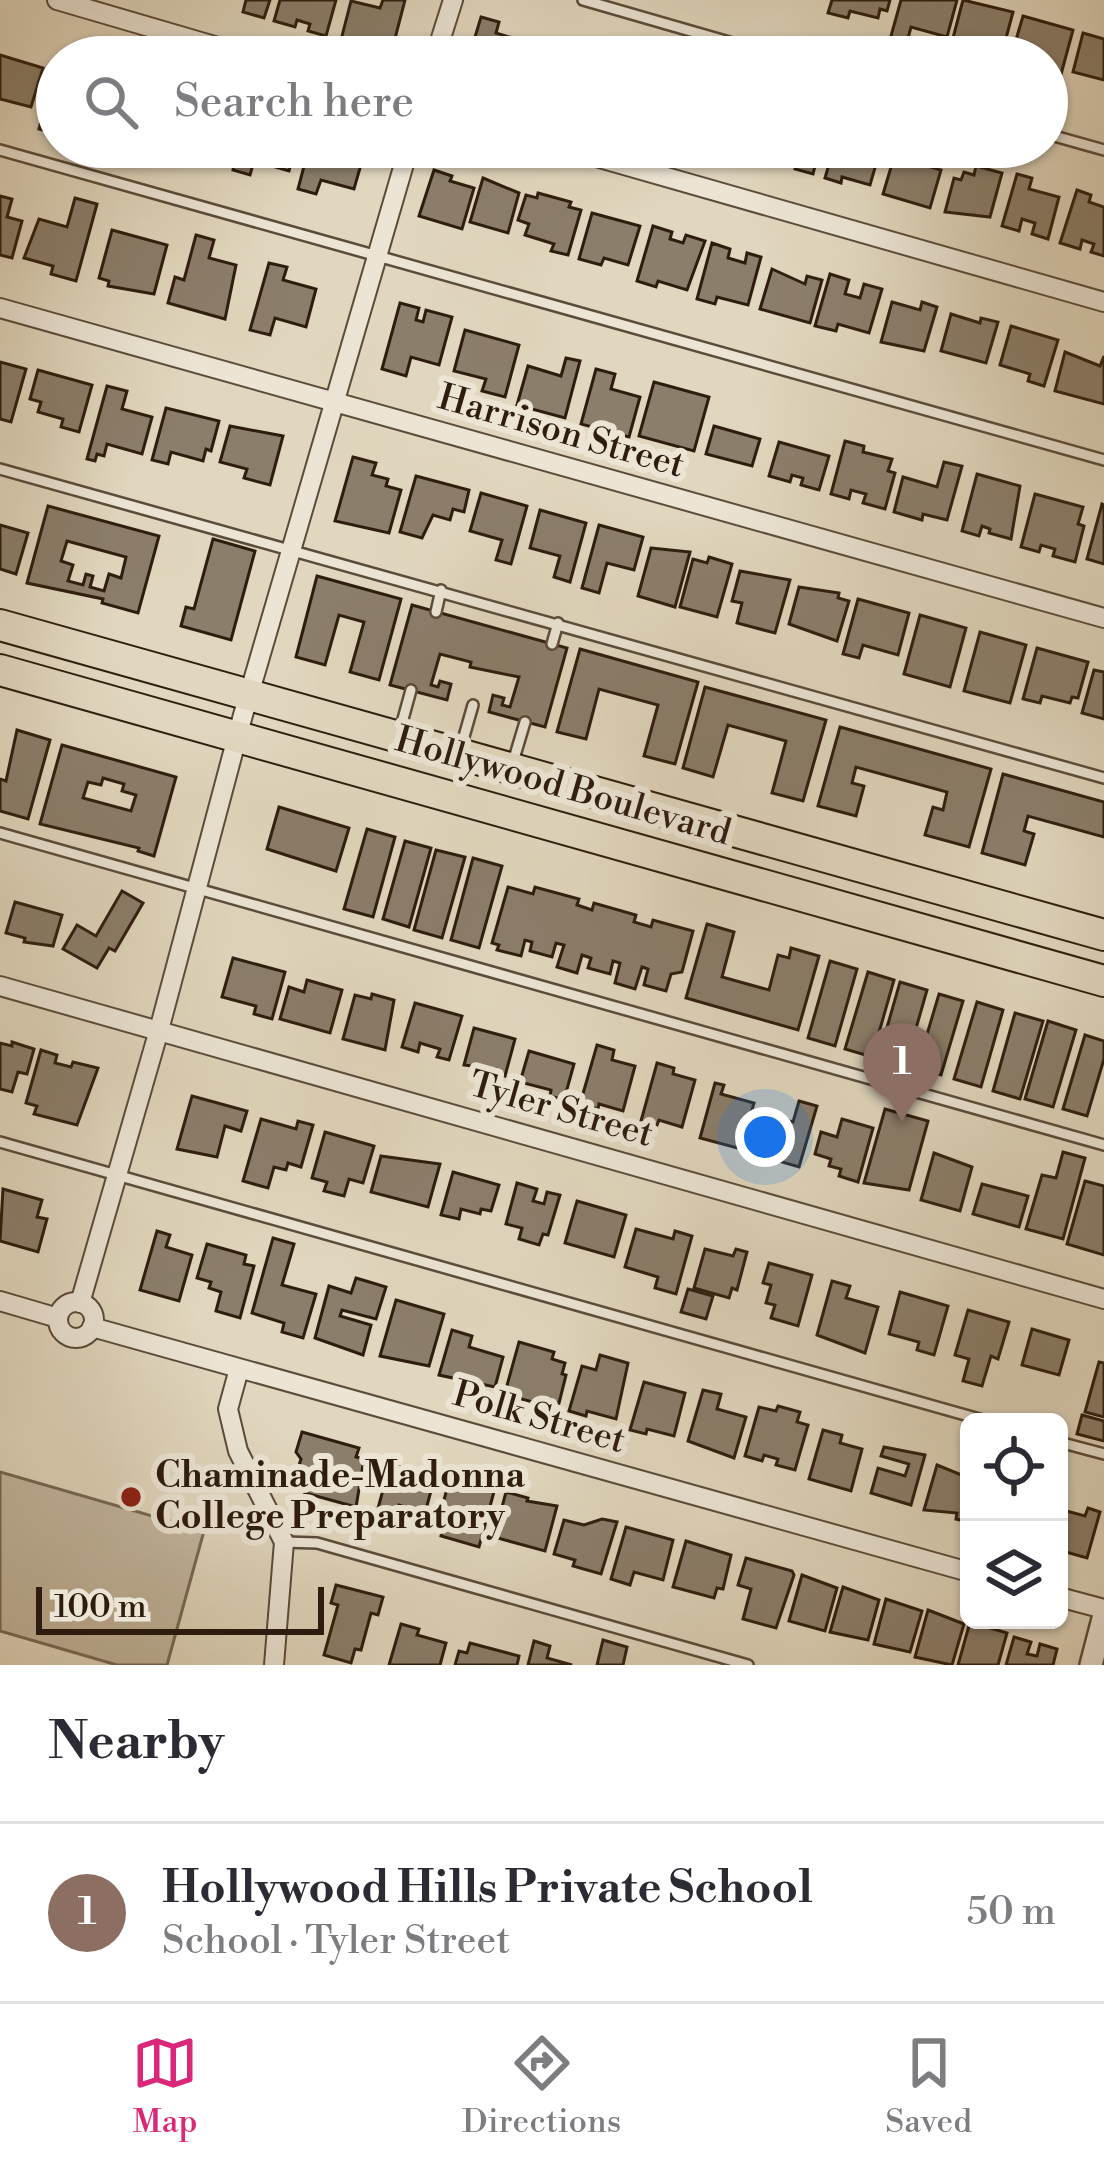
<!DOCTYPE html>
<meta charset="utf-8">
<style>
body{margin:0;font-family:"Libre Bodoni",serif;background:#f7f7f7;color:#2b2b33}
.controls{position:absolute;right:36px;bottom:36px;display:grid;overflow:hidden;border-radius:18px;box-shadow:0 3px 9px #0004}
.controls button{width:108px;height:108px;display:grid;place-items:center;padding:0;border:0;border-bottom:3px solid #e1e1e2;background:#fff;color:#2b2b33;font:60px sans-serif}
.scale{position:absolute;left:36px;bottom:30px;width:288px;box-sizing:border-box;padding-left:12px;border:6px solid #2e1d0e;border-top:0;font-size:33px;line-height:42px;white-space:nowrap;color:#2e1d0e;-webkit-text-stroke:9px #ece5d5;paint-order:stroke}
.you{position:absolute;left:765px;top:1137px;width:42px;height:42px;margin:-30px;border:9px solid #fff;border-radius:50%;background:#1a73e8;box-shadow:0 0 0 18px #1a73e833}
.badge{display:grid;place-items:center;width:78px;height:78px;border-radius:50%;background:#db2777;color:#fff;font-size:39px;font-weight:700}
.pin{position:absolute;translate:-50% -99px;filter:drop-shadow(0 3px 6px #0008)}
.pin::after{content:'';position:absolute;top:63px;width:42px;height:36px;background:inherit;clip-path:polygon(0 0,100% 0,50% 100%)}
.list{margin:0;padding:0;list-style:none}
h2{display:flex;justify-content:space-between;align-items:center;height:156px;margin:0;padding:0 48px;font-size:51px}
h2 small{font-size:39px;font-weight:400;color:#7c7c81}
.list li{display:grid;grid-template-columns:78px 1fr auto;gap:36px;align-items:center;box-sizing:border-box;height:180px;padding:0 48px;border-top:3px solid #e1e1e2}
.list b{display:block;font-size:45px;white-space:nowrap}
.list p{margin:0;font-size:39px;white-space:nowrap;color:#7c7c81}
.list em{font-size:39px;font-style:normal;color:#7c7c81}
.icon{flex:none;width:66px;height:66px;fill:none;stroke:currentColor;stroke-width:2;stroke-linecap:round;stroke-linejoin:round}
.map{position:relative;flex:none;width:1104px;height:1665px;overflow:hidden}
.search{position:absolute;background:#fff;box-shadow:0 3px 9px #0004;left:36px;right:36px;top:36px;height:132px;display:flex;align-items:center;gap:30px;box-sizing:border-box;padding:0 42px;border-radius:66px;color:#7c7c81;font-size:45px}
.sheet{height:336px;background:#fff}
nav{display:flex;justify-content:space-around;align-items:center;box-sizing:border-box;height:168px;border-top:3px solid #e1e1e2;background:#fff;font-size:33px;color:#7c7c81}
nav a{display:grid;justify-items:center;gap:6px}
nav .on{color:#db2777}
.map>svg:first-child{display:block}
.green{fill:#c3b7a0;stroke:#786a57;stroke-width:3}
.building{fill:#8b7e6a;stroke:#2e1d0e;stroke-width:3;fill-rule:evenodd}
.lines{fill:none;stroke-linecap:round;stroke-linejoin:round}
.service-casing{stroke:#5b4c3a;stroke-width:14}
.minor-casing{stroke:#5b4c3a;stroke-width:22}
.tertiary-casing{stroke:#5b4c3a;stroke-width:26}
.trunk-casing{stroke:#2e1d0e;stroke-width:34}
.service{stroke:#ece5d5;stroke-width:9}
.minor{stroke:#ece5d5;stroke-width:18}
.tertiary{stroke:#ece5d5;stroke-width:21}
.trunk{stroke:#e1d7be;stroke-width:30}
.poi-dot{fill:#8f2418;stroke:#ece5d5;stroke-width:4.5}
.labels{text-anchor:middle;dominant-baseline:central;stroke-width:12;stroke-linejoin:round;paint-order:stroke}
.street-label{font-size:36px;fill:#2e1d0e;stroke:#ece5d5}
.poi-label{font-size:36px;font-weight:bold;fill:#2e1d0e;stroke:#ece5d5;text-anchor:start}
</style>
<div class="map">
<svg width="1104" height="1665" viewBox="0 0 1104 1665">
<rect width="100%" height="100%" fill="#e1d7be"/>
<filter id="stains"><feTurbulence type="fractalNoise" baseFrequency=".00167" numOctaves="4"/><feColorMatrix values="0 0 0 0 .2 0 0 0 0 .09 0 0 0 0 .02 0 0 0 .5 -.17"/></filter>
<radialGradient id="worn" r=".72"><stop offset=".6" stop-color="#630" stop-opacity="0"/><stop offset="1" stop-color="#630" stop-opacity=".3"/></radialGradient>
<polygon class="green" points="0,1472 204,1531 167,1665 117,1665 0,1631"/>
<g class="building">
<polygon points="246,0 270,0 264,18 243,12"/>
<polygon points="280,0 336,0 326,36 308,31 310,24 297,20 295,27 274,21"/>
<polygon points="383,0 405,0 392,50 341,40 351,1 380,8"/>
<polygon points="832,0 890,0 887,11 880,9 878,18 850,11 848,18 828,13"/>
<polygon points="901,0 957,0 947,37 911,27 903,57 886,54"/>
<polygon points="963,0 1013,12 1001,57 987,57 985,47 953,38"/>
<polygon points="1023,16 1073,30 1060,78 1047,74 1047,57 1011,57"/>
<polygon points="481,17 499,22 496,33 526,42 521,57 469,57"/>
<polygon points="1083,33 1104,39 1104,80 1073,72"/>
<polygon points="0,55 43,68 31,107 0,99"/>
<polygon points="57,64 57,134 39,129"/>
<polygon points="169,147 191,147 186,164 165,159"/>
<polygon points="239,147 295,147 289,171 254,161 250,175 233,170"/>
<polygon points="309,147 366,147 354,189 321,180 316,194 298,189"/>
<polygon points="775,147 820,147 813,174 795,169 798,157"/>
<polygon points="834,147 881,147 870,185 842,177 841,183 825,178"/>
<polygon points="897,147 917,153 914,162 941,170 930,208 883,194"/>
<polygon points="976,166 1002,173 990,217 945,212 954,178 961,180 964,172 974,175"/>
<polygon points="434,170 452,176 450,181 474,188 462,229 419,216"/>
<polygon points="1017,174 1032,178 1029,189 1059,197 1048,239 1032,234 1035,223 1022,219 1019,231 1002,226"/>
<polygon points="483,178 519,193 508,233 470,222"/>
<polygon points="1077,190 1091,195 1089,202 1104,207 1104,256 1091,252 1094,244 1082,240 1080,249 1060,243"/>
<polygon points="538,193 571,202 569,207 581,210 568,255 551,251 554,244 525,235 529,224 518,220 526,195 537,198"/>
<polygon points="0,196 12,199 7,217 22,221 12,258 0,255"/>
<polygon points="75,198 97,204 76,281 51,274 53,266 24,258 39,219 67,227"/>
<polygon points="592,213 640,226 628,265 604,258 601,265 579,259"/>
<polygon points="653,226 672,232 670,239 683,243 686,235 705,241 687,290 658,281 656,287 637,281"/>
<polygon points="112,230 167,245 154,294 108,286 109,281 99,278"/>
<polygon points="196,235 214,240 209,258 236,265 225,319 168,303 175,277 184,280"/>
<polygon points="712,243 730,249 728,258 745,263 747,253 761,257 748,305 717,297 715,304 697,299"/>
<polygon points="269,263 287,267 283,280 316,289 306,327 275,318 270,335 250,330"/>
<polygon points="772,269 805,284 807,276 822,280 810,323 760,309"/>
<polygon points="830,274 849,280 845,294 860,298 864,284 882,289 869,333 838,324 836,331 815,326"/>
<polygon points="892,302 920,310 922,302 937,307 924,351 881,342"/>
<polygon points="400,303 419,308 416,320 423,322 426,310 452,317 439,365 411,357 406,376 382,369"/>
<polygon points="951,314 980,323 981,318 998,322 986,363 941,351"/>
<polygon points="1011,326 1058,340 1044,386 1028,381 1030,374 1000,365"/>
<polygon points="465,330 519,345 505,397 482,391 486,379 454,371"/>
<polygon points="1065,352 1100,366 1104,356 1104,404 1055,391"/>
<polygon points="566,358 580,361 565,418 517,405 528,366 561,376"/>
<polygon points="0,362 26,369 11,422 0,419"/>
<polygon points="596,369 615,374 611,389 640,397 629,437 581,424"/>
<polygon points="38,370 92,385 79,432 61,427 63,419 38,412 41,402 30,399"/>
<polygon points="654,382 709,397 694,451 639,436"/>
<polygon points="107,386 127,391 122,409 152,417 142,454 107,444 104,456 97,454 95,461 87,459"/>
<polygon points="166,408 219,421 211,451 206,449 203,461 171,452 168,464 152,460"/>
<polygon points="230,426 283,436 270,485 244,478 247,469 220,462"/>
<polygon points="714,426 760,439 752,466 706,454"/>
<polygon points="845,441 864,446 863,452 892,459 888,471 895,473 885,509 863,503 866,494 851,490 849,499 831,494"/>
<polygon points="779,442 829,456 819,490 801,485 803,478 792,475 790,482 769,476"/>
<polygon points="353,457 376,463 372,475 388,479 386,486 401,490 389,533 335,521"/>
<polygon points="944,462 962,466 947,520 923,514 922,520 894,512 903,477 937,487"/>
<polygon points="977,474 1020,486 1011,539 989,533 990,529 982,526 979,536 962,531"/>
<polygon points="416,476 469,490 464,512 453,509 450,520 433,515 422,538 400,532"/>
<polygon points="481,493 527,506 511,564 496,560 502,540 470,531"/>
<polygon points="1035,494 1083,507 1078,524 1084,526 1075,562 1053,556 1055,549 1041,545 1039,552 1021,547"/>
<polygon points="1102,504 1104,505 1104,564 1087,559"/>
<path d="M48,506l111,30 -21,77 -36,-10 1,-4 -76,-16zM67,541l59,16 -5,21 -12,-4 -5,17 -14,-4 3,-11 -7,-2 -3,11 -15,-4 5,-16 -12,-4z"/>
<polygon points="540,510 586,523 570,582 554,577 560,556 530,548"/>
<polygon points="0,525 28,533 16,574 0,569"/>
<polygon points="599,525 643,537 634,570 607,563 599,593 582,588"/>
<polygon points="213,539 255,551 231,640 181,626 186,607 194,609"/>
<polygon points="651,548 690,552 675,607 638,596"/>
<polygon points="709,557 732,564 717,617 680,607 693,559 707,563"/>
<polygon points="740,571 790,580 775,633 737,623 742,603 732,601"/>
<polygon points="317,576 401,599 379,680 350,672 364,622 339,615 325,665 296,657"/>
<polygon points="799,587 839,593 838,598 849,601 837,641 789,624"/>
<polygon points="858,599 909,613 898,655 863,645 859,658 843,654"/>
<polygon points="412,605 567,648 545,727 489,712 493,695 504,698 502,705 510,707 519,677 470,667 471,662 440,654 431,685 438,687 440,681 451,684 447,700 390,685"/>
<polygon points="920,615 966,628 950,687 904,674"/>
<polygon points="980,632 1026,645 1010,703 964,691"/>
<polygon points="1037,648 1088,662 1078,698 1072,697 1070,703 1042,696 1040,703 1023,699"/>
<polygon points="580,649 698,682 675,764 644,756 658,705 599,689 586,739 557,732"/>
<polygon points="1094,670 1104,672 1104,719 1082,713"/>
<polygon points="705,687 826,720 803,801 772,793 786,741 728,725 713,777 683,768"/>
<polygon points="840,727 991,769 969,847 925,835 933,807 943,810 947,792 856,767 852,783 864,786 856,816 818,806"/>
<polygon points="17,730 50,740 28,819 0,811 0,779 6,781"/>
<path d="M62,745l114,32 -22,79 -16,-5 1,-3 -99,-24zM103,778l21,6 -2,7 14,4 -5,16 -48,-13 5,-16 13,3z"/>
<polygon points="1003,774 1104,802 1104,837 1028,816 1024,831 1034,834 1025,865 982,853"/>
<polygon points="279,807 349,828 336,871 267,849"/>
<polygon points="367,829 395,837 373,917 344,909"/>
<polygon points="405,841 431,848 409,927 383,919"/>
<polygon points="436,850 465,857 442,938 414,930"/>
<polygon points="473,858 502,866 479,948 451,940"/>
<polygon points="508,887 533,894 535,887 579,899 577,905 592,910 594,903 636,915 634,922 651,927 653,920 693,931 682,972 671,974 666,991 644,985 648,969 642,967 635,989 615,983 620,963 613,961 610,974 588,968 591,958 582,955 577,973 557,967 564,945 556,943 552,957 530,951 532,942 525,940 521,956 497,950 499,945 492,943"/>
<polygon points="122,891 143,903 115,951 109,948 97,968 63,949 77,925 96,936"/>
<polygon points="15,902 62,915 53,946 24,942 25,938 6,933"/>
<polygon points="707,924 734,932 722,977 769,990 778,955 789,958 791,948 819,956 798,1030 686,998"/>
<polygon points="233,958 285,972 272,1019 254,1014 256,1006 222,997"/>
<polygon points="830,961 857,969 835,1046 808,1038"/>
<polygon points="868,972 894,980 872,1057 845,1049"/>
<polygon points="307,980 342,990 330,1033 280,1019 289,987 304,992"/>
<polygon points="900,982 927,990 905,1067 878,1059"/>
<polygon points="372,994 394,1000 385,1050 343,1039 355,995 371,999"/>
<polygon points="939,994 963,1001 941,1075 917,1068"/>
<polygon points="977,1002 1003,1010 981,1087 954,1079"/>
<polygon points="415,1003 462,1016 449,1060 437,1057 440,1049 420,1043 418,1052 402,1047"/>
<polygon points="1015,1013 1043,1021 1020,1099 993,1091"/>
<polygon points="1048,1021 1076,1030 1053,1107 1025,1099"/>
<polygon points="474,1028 515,1039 505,1076 495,1073 496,1069 464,1065"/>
<polygon points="1085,1035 1104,1041 1104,1059 1087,1116 1063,1109"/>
<polygon points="12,1042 34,1049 27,1074 18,1072 12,1092 0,1089 0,1043 12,1046"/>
<polygon points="597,1045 614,1050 612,1060 635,1066 623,1111 599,1104 598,1109 580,1104"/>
<polygon points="41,1050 57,1055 55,1063 71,1067 73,1062 98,1068 77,1125 34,1114 37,1106 26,1103"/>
<polygon points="529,1051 574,1064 564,1100 550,1096 551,1090 520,1082"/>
<polygon points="657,1063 674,1068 673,1074 695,1080 682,1127 659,1120 657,1125 641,1121"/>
<polygon points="715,1083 724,1085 721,1094 754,1103 741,1149 700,1138"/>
<polygon points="192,1096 247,1111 241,1131 225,1126 217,1157 177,1149"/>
<polygon points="799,1101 817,1106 799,1167 754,1154 765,1114 793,1122"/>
<polygon points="885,1109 928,1121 909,1190 864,1183"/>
<polygon points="261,1119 296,1129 298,1121 313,1125 301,1167 288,1163 286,1170 274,1167 268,1188 243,1181"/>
<polygon points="842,1119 873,1128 858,1182 839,1176 841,1169 829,1166 831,1159 815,1154 821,1132 837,1137"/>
<polygon points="325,1132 374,1146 363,1183 349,1179 344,1196 324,1191 327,1182 312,1178"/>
<polygon points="1063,1152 1085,1158 1063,1239 1026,1229 1042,1175 1056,1178"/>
<polygon points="934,1153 972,1167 960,1211 921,1200"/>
<polygon points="381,1156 440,1164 428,1207 371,1192"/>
<polygon points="453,1172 499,1185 491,1211 481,1209 480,1214 461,1209 459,1219 441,1215"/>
<polygon points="1085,1181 1104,1186 1104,1255 1067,1244"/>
<polygon points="517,1183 537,1189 533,1201 544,1204 547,1192 560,1195 548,1235 543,1234 539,1245 519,1239 522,1228 506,1224"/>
<polygon points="982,1184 1028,1196 1019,1227 973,1214"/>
<polygon points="3,1189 42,1200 37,1217 47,1219 38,1252 0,1241"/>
<polygon points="577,1201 626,1215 614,1257 565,1243"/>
<polygon points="636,1229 673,1239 675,1231 692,1236 676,1294 655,1288 658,1277 625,1267"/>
<polygon points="157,1231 170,1235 166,1247 192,1255 179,1301 140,1290"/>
<polygon points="273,1238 294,1244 282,1285 316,1294 303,1338 282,1332 284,1323 252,1313"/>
<polygon points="207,1244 246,1255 244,1264 254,1266 240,1318 216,1311 221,1292 209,1288 211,1282 197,1278"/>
<polygon points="705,1249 733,1256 736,1249 747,1252 737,1290 732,1288 729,1298 694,1288"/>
<polygon points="769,1263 812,1275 798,1326 771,1318 775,1305 766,1303 771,1285 763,1283"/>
<polygon points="356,1278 386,1287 376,1319 342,1310 340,1316 371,1325 363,1355 315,1338 329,1286 351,1293"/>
<polygon points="832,1281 850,1286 846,1298 878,1307 865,1353 817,1335"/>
<polygon points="688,1289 713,1296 706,1319 681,1312"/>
<polygon points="900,1292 948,1306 934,1355 917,1350 919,1342 889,1334"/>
<polygon points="396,1300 444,1314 429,1366 380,1356"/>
<polygon points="968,1310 1009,1322 998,1359 991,1356 982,1386 963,1381 969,1359 955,1355"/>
<polygon points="1032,1329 1069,1340 1059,1375 1022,1365"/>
<polygon points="452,1330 472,1336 469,1347 503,1357 495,1387 439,1375"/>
<polygon points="519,1342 554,1352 552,1359 565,1363 562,1374 566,1375 559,1403 542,1398 540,1404 514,1397 516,1391 506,1389"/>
<polygon points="600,1355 628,1363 616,1419 587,1411 586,1416 569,1411 582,1366 596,1370"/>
<polygon points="1099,1362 1104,1363 1104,1417 1085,1412"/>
<polygon points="644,1382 685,1393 674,1436 647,1429 646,1434 630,1430"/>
<polygon points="703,1390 721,1394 717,1409 746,1417 734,1458 688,1441"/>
<polygon points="778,1406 800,1412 797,1422 808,1425 795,1470 776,1465 778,1459 764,1455 762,1461 745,1456 759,1407 776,1411"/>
<polygon points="1082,1415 1104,1421 1104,1441 1077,1434"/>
<polygon points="823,1430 842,1435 840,1443 862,1449 851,1491 809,1479"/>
<polygon points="302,1432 359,1448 356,1457 364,1459 356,1507 305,1493 309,1476 297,1472 301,1459 296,1452"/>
<polygon points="884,1447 925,1455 911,1505 871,1493 878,1468 905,1476 909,1464 881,1456"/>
<polygon points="390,1464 435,1476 425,1513 399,1505 395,1517 377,1512"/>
<polygon points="937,1465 969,1478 969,1522 956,1519 957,1513 924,1510"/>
<polygon points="450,1478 495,1488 479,1547 441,1536 443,1527 437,1525"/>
<polygon points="506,1492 528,1498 527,1501 557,1506 545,1551 494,1537"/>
<polygon points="1088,1508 1100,1512 1087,1558 1059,1550 1059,1509 1085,1516"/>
<polygon points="602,1519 617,1522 601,1574 573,1566 575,1560 554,1554 564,1520 584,1525"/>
<polygon points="626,1527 673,1540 663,1580 634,1572 630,1585 611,1579"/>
<polygon points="686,1541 731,1555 723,1589 717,1588 714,1598 673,1587"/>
<polygon points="746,1558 792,1571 794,1575 776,1628 743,1619 751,1589 738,1585"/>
<polygon points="802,1575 837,1588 825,1631 789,1621"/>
<polygon points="336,1585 383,1597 378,1615 371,1613 361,1650 355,1649 351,1663 324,1655 338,1605 331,1603"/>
<polygon points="843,1587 879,1600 868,1640 830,1632"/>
<polygon points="886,1599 922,1611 910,1652 874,1644"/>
<polygon points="928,1610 964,1624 952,1665 915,1657"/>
<polygon points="970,1622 1007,1633 998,1665 958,1665"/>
<polygon points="401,1624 419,1629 417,1635 446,1643 440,1665 389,1665"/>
<polygon points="1014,1637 1031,1642 1027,1654 1037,1656 1040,1644 1057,1649 1053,1665 1006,1665"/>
<polygon points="603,1640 627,1647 623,1665 597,1665"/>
<polygon points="534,1641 550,1646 547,1658 572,1665 528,1665"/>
<polygon points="470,1643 519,1656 517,1665 455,1665 459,1651 467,1653"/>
</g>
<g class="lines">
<defs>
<g id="service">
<polyline points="583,0 781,57"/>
<polyline points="1047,134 1104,150"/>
<polyline points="0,150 1104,460"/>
<polyline points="0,469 1104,778"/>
<polyline points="436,612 441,590"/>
<polyline points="552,644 558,623"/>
<polyline points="400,730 411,690"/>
<polyline points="461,747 473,705"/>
<polyline points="513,762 525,722"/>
<polyline points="0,833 1104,1145"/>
<polyline points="0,1142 990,1422"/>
<polyline points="1059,1442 1104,1454"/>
<polyline points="284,1542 317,1543 748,1665"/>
</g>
<g id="minor">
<polyline points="57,0 252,57"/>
<polyline points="435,57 453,0"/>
<polyline points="561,147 1104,302"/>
<polyline points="0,308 1104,618"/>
<polyline points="0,986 1104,1299"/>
<polyline points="0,1301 58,1318"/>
<circle cx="76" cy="1320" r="18"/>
<polyline points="80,1303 159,1030 243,715 409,147"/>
<polyline points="92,1327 969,1572"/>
<polyline points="239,1369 228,1409 238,1451 284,1542 274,1665"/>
<polyline points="1059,1597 1104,1609"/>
</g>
<polyline id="tertiary" points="1091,1665 1104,1615"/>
<g id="trunk">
<polyline points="0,625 1104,935"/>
<polyline points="0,670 1104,981"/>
</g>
</defs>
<use href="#service" class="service-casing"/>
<use href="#minor" class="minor-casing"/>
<use href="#tertiary" class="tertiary-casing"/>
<use href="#trunk" class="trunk-casing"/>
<use href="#service" class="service"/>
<use href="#minor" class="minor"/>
<use href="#tertiary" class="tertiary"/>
<use href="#trunk" class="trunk"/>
</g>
<circle class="poi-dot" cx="131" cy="1497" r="12"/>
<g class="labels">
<g class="street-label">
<text transform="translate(561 432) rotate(16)">Harrison Street</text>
<text transform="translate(563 787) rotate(16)">Hollywood Boulevard</text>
<text transform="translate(561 1110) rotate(16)">Tyler Street</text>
<text transform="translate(539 1418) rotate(16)">Polk Street</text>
</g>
<g class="poi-label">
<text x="155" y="1476">Chaminade-Madonna<tspan x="155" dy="41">College Preparatory</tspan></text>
</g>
</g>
<rect width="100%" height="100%" filter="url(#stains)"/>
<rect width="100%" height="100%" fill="url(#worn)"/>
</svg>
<div class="controls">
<button><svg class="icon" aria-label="locate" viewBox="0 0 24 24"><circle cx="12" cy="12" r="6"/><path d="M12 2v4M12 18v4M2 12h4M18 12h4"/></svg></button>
<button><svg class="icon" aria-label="layers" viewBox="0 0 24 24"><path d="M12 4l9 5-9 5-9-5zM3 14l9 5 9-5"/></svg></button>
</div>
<div class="scale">100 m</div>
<div class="you"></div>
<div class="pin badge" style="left:902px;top:1122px;background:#8d6e63">1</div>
<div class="search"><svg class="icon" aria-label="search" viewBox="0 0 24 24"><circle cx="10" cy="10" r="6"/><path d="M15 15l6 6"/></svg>Search here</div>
</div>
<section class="sheet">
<h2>Nearby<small></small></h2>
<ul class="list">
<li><span class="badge" style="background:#8d6e63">1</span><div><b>Hollywood Hills Private School</b><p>School · Tyler Street</p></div><em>50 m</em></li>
</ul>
</section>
<nav>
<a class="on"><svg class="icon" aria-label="map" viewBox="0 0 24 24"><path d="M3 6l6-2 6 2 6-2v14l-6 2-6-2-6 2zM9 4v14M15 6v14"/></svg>Map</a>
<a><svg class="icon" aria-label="directions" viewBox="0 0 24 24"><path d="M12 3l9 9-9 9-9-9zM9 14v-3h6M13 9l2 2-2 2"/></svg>Directions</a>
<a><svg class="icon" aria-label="saved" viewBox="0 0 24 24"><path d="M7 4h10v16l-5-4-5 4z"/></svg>Saved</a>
</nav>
